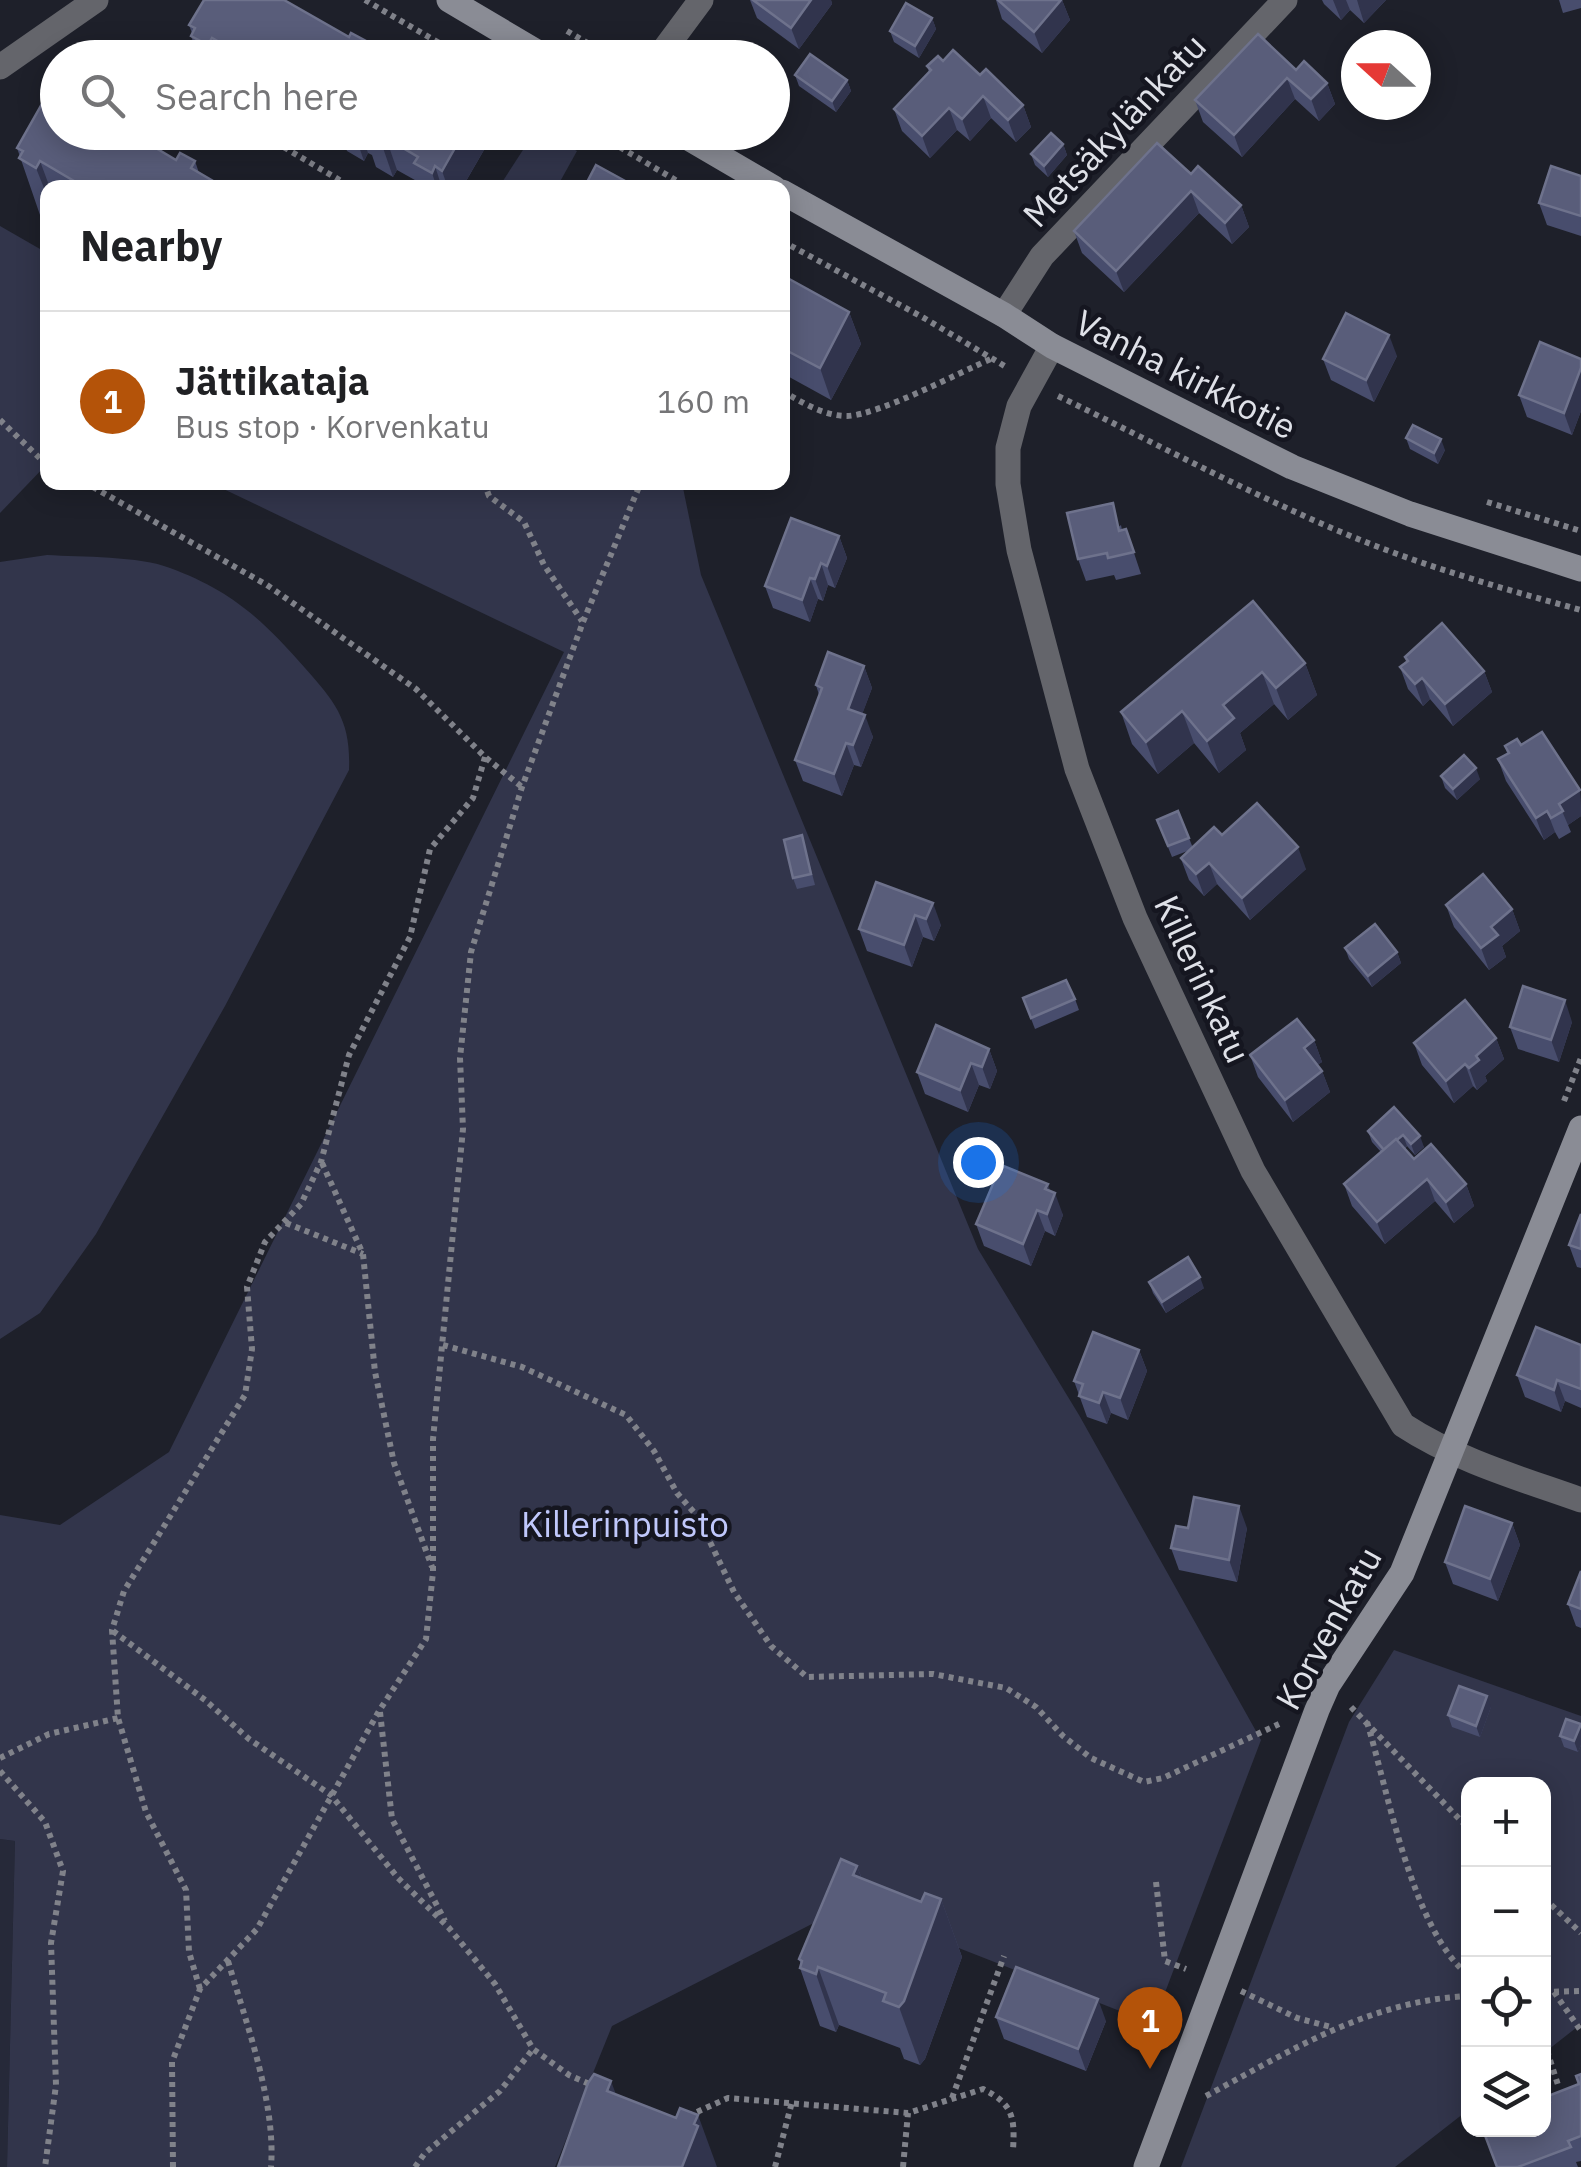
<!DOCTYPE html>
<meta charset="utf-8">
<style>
body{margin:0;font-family:"IBM Plex Sans",sans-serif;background:#f2f2f2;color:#202124}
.controls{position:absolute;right:30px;bottom:30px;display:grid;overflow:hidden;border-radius:20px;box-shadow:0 5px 25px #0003}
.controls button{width:90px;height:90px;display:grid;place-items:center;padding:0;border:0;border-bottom:2px solid #e0e0e0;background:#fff;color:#202124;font:50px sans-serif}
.compass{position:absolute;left:1341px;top:30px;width:90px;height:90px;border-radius:50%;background:#fff;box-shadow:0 5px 25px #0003;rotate:291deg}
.you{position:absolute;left:978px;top:1162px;width:35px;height:35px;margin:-25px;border:8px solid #fff;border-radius:50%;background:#1a73e8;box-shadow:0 0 0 15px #1a73e833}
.badge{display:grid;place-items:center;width:65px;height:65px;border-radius:50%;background:#b45309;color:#fff;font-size:32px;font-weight:700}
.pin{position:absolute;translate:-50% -82px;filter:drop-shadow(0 2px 5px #0008)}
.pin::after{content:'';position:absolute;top:52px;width:35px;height:30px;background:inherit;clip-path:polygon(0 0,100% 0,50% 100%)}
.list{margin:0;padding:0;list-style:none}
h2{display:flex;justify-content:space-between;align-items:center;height:130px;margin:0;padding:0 40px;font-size:42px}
h2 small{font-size:32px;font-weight:400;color:#757577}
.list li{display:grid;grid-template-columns:65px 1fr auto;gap:30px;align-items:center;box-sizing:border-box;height:180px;padding:0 40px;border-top:2px solid #e0e0e0}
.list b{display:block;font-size:38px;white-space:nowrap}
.list p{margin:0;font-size:32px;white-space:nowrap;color:#757577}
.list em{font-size:32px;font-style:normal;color:#757577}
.icon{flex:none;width:55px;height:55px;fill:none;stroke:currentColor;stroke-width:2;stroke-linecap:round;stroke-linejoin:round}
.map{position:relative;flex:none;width:1581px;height:2167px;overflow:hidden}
.search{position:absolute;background:#fff;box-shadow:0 5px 25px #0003;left:40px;top:40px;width:750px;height:110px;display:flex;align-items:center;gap:25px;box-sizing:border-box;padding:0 35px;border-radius:55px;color:#757577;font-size:38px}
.panel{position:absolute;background:#fff;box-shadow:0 5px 25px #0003;left:40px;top:180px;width:750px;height:310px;border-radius:20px}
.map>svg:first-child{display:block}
.built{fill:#262939}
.green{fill:#32354b}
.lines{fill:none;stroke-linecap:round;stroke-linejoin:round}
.path{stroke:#80828a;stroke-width:6;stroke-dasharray:5 5;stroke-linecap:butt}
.street{stroke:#64656b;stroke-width:25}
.secondary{stroke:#8a8c95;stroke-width:25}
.wall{fill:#484d6d}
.shaded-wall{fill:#31344d}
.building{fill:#595d7a;stroke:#6e728c;stroke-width:2.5}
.labels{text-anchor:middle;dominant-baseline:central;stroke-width:9;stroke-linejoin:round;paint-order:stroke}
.street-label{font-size:35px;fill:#dfe1e8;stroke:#151620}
.park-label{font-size:35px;fill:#c0c8fb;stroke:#151620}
</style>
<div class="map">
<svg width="1581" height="2167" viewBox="0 0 1581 2167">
<rect width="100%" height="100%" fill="#1e202a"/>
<polygon class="built" points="0,1839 15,1841 7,2167 0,2167"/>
<g class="green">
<polygon points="534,133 542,133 577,151 557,187 499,187"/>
<polygon points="0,226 47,253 48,463 0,513"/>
<polygon points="211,483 682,483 701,575 978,1249 1079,1415 1261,1740 1153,2024 849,1905 612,2026 555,2167 7,2167 15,1841 0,1839 0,1515 60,1525 169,1452 564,652"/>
<path d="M47,555c34,2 93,1 123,13 62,23 93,52 135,100 31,35 46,53 44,102l-124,236 -129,228 -56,79 -40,26v-777z"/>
<polygon points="1394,1650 1581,1716 1581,2024 1544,2053 1544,1784 1468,1784 1468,2110 1395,2167 1181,2167 1349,1722"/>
</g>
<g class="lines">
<g class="path">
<polyline points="365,0 465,58"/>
<polyline points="567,31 613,58"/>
<polyline points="185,58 198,38"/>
<polyline points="258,132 353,188"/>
<polyline points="594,132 689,188"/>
<polyline points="139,145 147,132"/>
<polyline points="782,241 924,318 1008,368"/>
<path d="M782,391c20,11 41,25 65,25 32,-1 111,-43 144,-57"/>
<path d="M1058,396c95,46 186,95 283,136 78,33 159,56 240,78"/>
<polyline points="0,420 48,466"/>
<polyline points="84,482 267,585 416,689 485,757 522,787"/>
<polyline points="484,482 489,496 524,522 544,565 582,621"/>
<polyline points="1487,502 1581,531"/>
<polyline points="1564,1101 1581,1058"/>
<polyline points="322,1163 363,1254 375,1372 394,1463 432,1567"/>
<polyline points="286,1223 363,1254"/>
<polyline points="443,1345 522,1367 626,1415 654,1451 677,1493 698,1517 734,1592 771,1646 807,1677 933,1674 1006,1688 1036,1707 1063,1736 1091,1758 1144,1782 1163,1778 1279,1724"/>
<polyline points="113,1631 205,1700 249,1739 331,1795 398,1878 449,1928 495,1984 533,2049 569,2075 596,2087"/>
<polyline points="1351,1707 1468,1828"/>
<polyline points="380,1712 392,1819 445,1921"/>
<path d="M1367,1722c21,69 45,207 101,253"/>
<polyline points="0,1758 49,1734 118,1718"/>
<polyline points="0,1771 45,1822 63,1871 51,1943 56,2085 45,2167"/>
<polyline points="1156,1882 1165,1961 1186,1969"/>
<polyline points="1544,1898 1581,1933"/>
<path d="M228,1961c18,62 48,141 43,206"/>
<polyline points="200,1989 189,1952 186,1890 146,1812 118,1718 112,1630 124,1591 245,1395 252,1349 247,1287 265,1242 301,1204 321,1162 349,1055 410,937 430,849 473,798 485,757"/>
<polyline points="1241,1991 1297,2018 1331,2027"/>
<polyline points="1544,1992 1581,1991"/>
<polyline points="1554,1992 1581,2031"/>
<polyline points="1544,2041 1558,2085"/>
<path d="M1206,2096c86,-46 163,-95 262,-100"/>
<polyline points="952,2098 1004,1956"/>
<path d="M688,2116l40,-18 180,15 75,-24c30,15 32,28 30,61"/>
<polyline points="173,2167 172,2062 200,1989 257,1929 379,1711 426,1639 433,1572 433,1439 463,1129 460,1058 471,952 522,787 583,622 641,482"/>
<polyline points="415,2167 425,2153 500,2091 533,2049"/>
<polyline points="775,2167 792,2102"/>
<polyline points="903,2167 908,2113"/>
</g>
<g class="street">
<polyline points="658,58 701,0"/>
<polyline points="0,67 96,0"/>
<polyline points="1004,315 1042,256 1285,0"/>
<path d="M1052,346l-33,60 -11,42v36l11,66 58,219 58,149 118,253 150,254c53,35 119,54 178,75"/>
</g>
<g class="secondary">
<polyline points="449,0 547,58"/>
<polyline points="678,132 774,188"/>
<polyline points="782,192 1004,315 1052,346 1292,467 1410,514 1581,569"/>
<polyline points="1146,2167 1317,1710 1328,1685 1402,1573 1581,1128"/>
</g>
</g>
<g class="wall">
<polygon points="750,0 831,0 832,4 799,49 757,18"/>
<polygon points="996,0 1062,0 1070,20 1042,53 1002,19"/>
<polygon points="1322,0 1386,0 1364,23 1350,10 1341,20 1324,4"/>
<polygon points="1559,0 1581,0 1581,8 1563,13"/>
<polygon points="932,18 936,29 919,58 894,42 890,31"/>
<polygon points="189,25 368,49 384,58 199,58 191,36 192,33"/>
<polygon points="943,61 980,75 1023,105 1031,127 1016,142 991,118 970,141 957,130 930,158 902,131 894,109 929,72 927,66"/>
<polygon points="1296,70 1327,83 1335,104 1319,121 1295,99 1242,157 1203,122 1195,100"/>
<polygon points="795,75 847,80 851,91 836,112 799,86"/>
<polygon points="332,132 485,132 488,143 462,188 423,188 422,184 397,170 393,177 376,167 372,155 368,153 364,161 347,151 342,138"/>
<polygon points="1063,144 1067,155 1048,177 1035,165 1031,154"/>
<polygon points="17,148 195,161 199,173 225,188 48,188 48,220 40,215"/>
<polygon points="1191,174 1241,205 1249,227 1232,244 1199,213 1124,292 1082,253 1074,231"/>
<polygon points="1581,176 1581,236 1547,225 1539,203"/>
<polygon points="782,275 849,312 861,344 831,400 782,373"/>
<polygon points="1397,356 1374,402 1331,380 1323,359"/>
<polygon points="1581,359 1581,411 1572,435 1527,417 1519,395"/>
<polygon points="1406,438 1445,450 1438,464 1410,449"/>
<polygon points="1121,525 1122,530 1126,529 1141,574 1116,580 1114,575 1086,581 1078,559"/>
<polygon points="839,536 847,558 835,588 828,585 823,601 818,599 810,622 773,608 765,586"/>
<polygon points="1253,601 1305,663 1317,695 1288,720 1274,704 1240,733 1246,750 1219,773 1194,743 1158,774 1132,744 1121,712"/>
<polygon points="1405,657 1484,671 1492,692 1453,726 1430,699 1423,706 1408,689 1400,667 1406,662"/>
<polygon points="864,666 872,688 862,714 873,737 861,767 854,765 842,796 803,781 795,760 819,695 816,685"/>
<polygon points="1521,745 1580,790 1581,816 1568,825 1571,832 1559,839 1555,832 1544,840 1506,781 1498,759 1507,753 1505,746"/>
<polygon points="1441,776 1480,779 1457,800 1445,788"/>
<polygon points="1178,811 1193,848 1222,835 1306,869 1250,920 1217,884 1204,896 1189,880 1181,859 1190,850 1172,857 1157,820"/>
<polygon points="802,835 815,885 797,889 793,878"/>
<polygon points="876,882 941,925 934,941 923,937 912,967 867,951 859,929"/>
<polygon points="1446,905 1512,909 1520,931 1502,946 1506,957 1489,970 1454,927"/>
<polygon points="1345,948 1397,952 1401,963 1372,987 1349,959"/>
<polygon points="1023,998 1075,999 1079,1010 1035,1029"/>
<polygon points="1572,1022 1559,1062 1518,1049 1510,1027"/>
<polygon points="1496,1038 1504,1059 1485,1076 1487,1081 1477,1090 1473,1086 1454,1103 1422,1065 1414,1043"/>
<polygon points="1314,1040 1322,1062 1317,1065 1322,1071 1330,1092 1293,1122 1258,1077 1250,1055"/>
<polygon points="989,1049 997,1071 990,1089 979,1085 968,1112 925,1094 917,1072"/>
<polygon points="1394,1107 1424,1147 1415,1155 1407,1146 1405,1149 1414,1159 1466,1184 1474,1206 1454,1223 1435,1201 1385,1244 1352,1206 1344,1184 1381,1152 1372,1142 1368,1131"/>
<polygon points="1050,1191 1063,1215 1055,1236 1045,1231 1031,1266 984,1246 976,1224"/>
<polygon points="1581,1214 1581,1268 1577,1267 1569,1245"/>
<polygon points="1149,1282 1204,1288 1166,1313 1153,1293"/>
<polygon points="1581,1345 1581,1408 1565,1401 1561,1412 1525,1397 1517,1375"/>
<polygon points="1139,1350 1147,1371 1128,1420 1111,1413 1107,1424 1087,1417 1074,1381"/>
<polygon points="1512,1523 1520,1545 1498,1601 1453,1584 1445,1562"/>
<polygon points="1188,1528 1247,1528 1237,1582 1179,1570 1171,1548"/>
<polygon points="1568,1604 1581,1609 1581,1628 1576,1626"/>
<polygon points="1491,1707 1480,1737 1452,1727 1448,1715"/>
<polygon points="1581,1725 1581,1745 1578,1752 1564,1747 1560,1736"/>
<polygon points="857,1866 862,1879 921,1902 941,1899 962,1957 925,2059 920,2065 904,2059 900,2048 839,2025 836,2032 820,2026 800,1968 801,1965 799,1959"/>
<polygon points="996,2017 1106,2021 1086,2071 1004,2039"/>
<polygon points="1581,2074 1581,2161 1576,2162 1578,2167 1497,2167 1550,2102 1579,2084"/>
</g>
<g class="shaded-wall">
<polygon points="811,0 831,0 832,4 799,49 791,28"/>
<polygon points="1061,0 1062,0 1070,20 1042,53 1034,32"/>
<polygon points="1333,0 1346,0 1350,10 1341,20"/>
<polygon points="1357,0 1386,0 1364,23"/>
<polygon points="932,18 936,29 919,58 915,46"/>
<polygon points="212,38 219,58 212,58 208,45"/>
<polygon points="1287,78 1295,99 1242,157 1234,135"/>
<polygon points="847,80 851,91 836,112 832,101"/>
<polygon points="1327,83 1335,104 1319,121 1311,99"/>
<polygon points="983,96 991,118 970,141 962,119"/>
<polygon points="1023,105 1031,127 1016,142 1008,120"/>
<polygon points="949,108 957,130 930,158 922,136"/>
<polygon points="354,132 361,132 368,153 364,161"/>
<polygon points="464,132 485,132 488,143 462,188 448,188 442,171"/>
<polygon points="386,138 397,170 393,177 382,145"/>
<polygon points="1063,144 1067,155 1048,177 1044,166"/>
<polygon points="40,161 50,188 48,188 48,198 36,168"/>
<polygon points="435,166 442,188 437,188 432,173"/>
<polygon points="1191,191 1199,213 1124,292 1116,271"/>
<polygon points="1241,205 1249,227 1232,244 1225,223"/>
<polygon points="849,312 861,344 831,400 820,368"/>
<polygon points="1389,335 1397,356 1374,402 1366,380"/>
<polygon points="1581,368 1581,411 1572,435 1564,413"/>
<polygon points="1441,439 1445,450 1438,464 1434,453"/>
<polygon points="839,536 847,558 835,588 827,566"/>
<polygon points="821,563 828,585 823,601 815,579"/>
<polygon points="810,578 818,599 810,622 802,600"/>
<polygon points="1305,663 1317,695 1288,720 1276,688"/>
<polygon points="864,666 872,688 856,731 848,709"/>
<polygon points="1484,671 1492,692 1453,726 1445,704"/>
<polygon points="1262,672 1274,704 1240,733 1246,750 1219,773 1207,741 1223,705"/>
<polygon points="1422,678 1430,699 1423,706 1415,684"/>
<polygon points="1182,711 1194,743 1158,774 1146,742"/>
<polygon points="865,715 873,737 861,767 853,745"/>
<polygon points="846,743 854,765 842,796 834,774"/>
<polygon points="1476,768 1480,779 1457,800 1453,789"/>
<polygon points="1580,790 1581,816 1568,825 1559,804"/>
<polygon points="1547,811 1555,832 1544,840 1536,818"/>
<polygon points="1298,847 1306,869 1250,920 1242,898"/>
<polygon points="1209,863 1217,884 1204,896 1196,874"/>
<polygon points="933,903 941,925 934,941 926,919"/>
<polygon points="1512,909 1520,931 1502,946 1506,957 1489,970 1481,948 1491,927"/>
<polygon points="915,915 923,937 912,967 904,945"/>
<polygon points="1397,952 1401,963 1372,987 1368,976"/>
<polygon points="1565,1000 1572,1022 1559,1062 1551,1040"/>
<polygon points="1496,1038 1504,1059 1485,1076 1487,1081 1477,1090 1469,1068 1476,1056"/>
<polygon points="1314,1040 1322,1062 1312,1069 1304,1048"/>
<polygon points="989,1049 997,1071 990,1089 982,1067"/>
<polygon points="971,1063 979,1085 968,1112 960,1090"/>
<polygon points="1465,1064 1473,1086 1454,1103 1446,1081"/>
<polygon points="1322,1071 1330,1092 1293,1122 1285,1100"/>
<polygon points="1403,1135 1407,1146 1390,1162 1386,1151"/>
<polygon points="1420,1136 1424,1147 1415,1155 1411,1144"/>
<polygon points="1427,1179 1435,1201 1385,1244 1377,1222"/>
<polygon points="1048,1184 1053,1199 1055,1193 1063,1215 1055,1236 1047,1214 1045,1189"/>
<polygon points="1466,1184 1474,1206 1454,1223 1446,1202"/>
<polygon points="1037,1210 1045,1231 1031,1266 1023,1244"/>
<polygon points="1200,1277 1204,1288 1166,1313 1162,1302"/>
<polygon points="1139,1350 1147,1371 1128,1420 1120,1398"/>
<polygon points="1557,1380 1565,1401 1561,1412 1554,1390"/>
<polygon points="1103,1392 1111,1413 1107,1424 1099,1403"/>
<polygon points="1239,1506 1247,1528 1237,1582 1229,1560"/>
<polygon points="1512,1523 1520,1545 1498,1601 1490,1579"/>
<polygon points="1487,1696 1491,1707 1480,1737 1476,1726"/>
<polygon points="1581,1724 1581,1745 1578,1752 1574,1741"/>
<polygon points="857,1866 878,1923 853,1875"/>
<polygon points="941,1899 962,1957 925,2059 920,2065 899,2007"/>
<polygon points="818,1967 839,2025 836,2032 816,1974"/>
<polygon points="1098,1999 1106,2021 1086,2071 1078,2049"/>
<polygon points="611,2081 632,2138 607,2091"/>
<polygon points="698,2115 717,2167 682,2167"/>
</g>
<g class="building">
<polygon points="204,0 284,0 349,37 351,33 366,41 363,46 384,58 243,58 244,56 212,38 208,45 191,36 195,28 189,25"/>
<polygon points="753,0 811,0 791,28"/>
<polygon points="998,0 1061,0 1034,32"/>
<polygon points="906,3 932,18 915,46 890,31"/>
<polygon points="1258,34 1296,70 1304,61 1327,83 1311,99 1287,78 1234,135 1195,100"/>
<polygon points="953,50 980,75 986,69 1023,105 1008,120 983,96 962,119 949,108 922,136 894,109 931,70 927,66 938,56 943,61"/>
<polygon points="810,54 847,80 832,101 795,75"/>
<polygon points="51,88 58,92 58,132 129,132 176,160 180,153 195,161 191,168 225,188 86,188 40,161 36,168 19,158 23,151 17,148"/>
<polygon points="366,132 464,132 442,171 435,166 432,173 414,163 418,157 386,138 382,145 364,135"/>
<polygon points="1051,133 1063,144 1044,166 1031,154"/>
<polygon points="1157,143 1191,174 1198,166 1241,205 1225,223 1191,191 1116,271 1074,231"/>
<polygon points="596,165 638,188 584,188"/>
<polygon points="1551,166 1581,176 1581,216 1539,203"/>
<polygon points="782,275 849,312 820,368 782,348"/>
<polygon points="1346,313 1389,335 1366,380 1323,359"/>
<polygon points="1540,342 1581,359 1581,368 1564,413 1519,395"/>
<polygon points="1413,425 1441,439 1434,453 1406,438"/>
<polygon points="1113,503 1119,531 1126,529 1134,552 1108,558 1107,553 1078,559 1067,513"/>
<polygon points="791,518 839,536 827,566 821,563 815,579 810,578 802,600 765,586"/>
<polygon points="1253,601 1305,663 1276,688 1262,672 1223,705 1234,718 1207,741 1182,711 1146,742 1121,712"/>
<polygon points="1442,623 1484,671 1445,704 1422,678 1415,684 1400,667 1408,661 1405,657"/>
<polygon points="828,652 864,666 848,709 865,715 853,745 846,743 834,774 795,760 822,688 816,685"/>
<polygon points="1542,732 1580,790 1559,804 1563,811 1551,818 1547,811 1536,818 1498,759 1509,753 1505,746 1517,739 1521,745"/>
<polygon points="1464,755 1476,768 1453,789 1441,776"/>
<polygon points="1257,803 1298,847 1242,898 1209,863 1196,874 1181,858 1214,827 1222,835"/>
<polygon points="1178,811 1189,838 1168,846 1157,820"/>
<polygon points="802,835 811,874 793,878 784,840"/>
<polygon points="1483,874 1512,909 1491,927 1498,935 1481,948 1446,905"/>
<polygon points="876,882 933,903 926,919 915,915 904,945 859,929"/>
<polygon points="1375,924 1397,952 1368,976 1345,948"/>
<polygon points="1066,980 1075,999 1031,1018 1023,998"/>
<polygon points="1523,986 1565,1000 1551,1040 1510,1027"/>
<polygon points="1465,1000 1496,1038 1476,1056 1479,1060 1469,1068 1465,1064 1446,1081 1414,1043"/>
<polygon points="1297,1019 1314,1040 1304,1048 1322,1071 1285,1100 1250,1055"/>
<polygon points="936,1025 989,1049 982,1067 971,1063 960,1090 917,1072"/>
<polygon points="1394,1107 1420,1136 1411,1144 1403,1135 1384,1150 1368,1131"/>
<polygon points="1396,1139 1414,1159 1431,1144 1466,1184 1446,1202 1427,1179 1377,1222 1344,1184"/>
<polygon points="1001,1165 1048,1184 1045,1189 1055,1193 1047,1214 1037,1210 1023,1244 976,1224"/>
<polygon points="1581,1214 1581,1249 1569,1245"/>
<polygon points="1188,1257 1200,1277 1162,1302 1149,1282"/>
<polygon points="1536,1327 1581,1345 1581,1389 1557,1380 1554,1390 1517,1375"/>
<polygon points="1093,1332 1139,1350 1120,1398 1103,1392 1099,1403 1079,1396 1083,1384 1074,1381"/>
<polygon points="1194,1497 1239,1506 1229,1560 1171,1548 1176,1526 1188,1528"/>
<polygon points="1465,1506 1512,1523 1490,1579 1445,1562"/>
<polygon points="1581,1571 1581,1609 1568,1604"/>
<polygon points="1459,1686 1487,1696 1476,1726 1448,1715"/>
<polygon points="1566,1719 1581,1724 1574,1741 1560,1736"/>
<polygon points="841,1859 857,1866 853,1875 921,1902 925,1893 941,1899 904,2001 899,2007 883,2001 886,1993 818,1967 816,1974 800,1968 802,1961 799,1959"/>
<polygon points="1016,1967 1098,1999 1078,2049 996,2017"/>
<polygon points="594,2074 611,2081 607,2091 676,2118 680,2108 698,2115 694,2124 698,2126 682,2167 558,2167 588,2083"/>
<polygon points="1581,2074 1581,2136 1568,2141 1571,2147 1518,2167 1497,2167 1483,2130 1544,2130 1544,2105 1550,2102 1548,2096 1579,2084 1576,2076"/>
</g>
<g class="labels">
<g class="street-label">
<text transform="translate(1114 130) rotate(-47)">Metsäkylänkatu</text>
<text transform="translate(1186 374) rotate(27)">Vanha kirkkotie</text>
<text transform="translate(1203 979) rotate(65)">Killerinkatu</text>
<text transform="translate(1328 1628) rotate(-61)">Korvenkatu</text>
</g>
<g class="park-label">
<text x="625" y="1524">Killerinpuisto</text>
</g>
</g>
</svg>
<div class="controls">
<button>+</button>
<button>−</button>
<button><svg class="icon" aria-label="locate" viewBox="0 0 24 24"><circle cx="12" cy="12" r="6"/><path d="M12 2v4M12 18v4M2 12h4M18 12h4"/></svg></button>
<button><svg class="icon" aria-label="layers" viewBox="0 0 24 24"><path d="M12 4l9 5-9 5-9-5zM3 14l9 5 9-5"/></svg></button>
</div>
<svg class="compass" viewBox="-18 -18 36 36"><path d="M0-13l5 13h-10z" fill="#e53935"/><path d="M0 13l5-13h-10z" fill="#757577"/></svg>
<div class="you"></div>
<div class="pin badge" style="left:1150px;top:2069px">1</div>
<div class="search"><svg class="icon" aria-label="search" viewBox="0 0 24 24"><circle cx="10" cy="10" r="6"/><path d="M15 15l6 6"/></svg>Search here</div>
<section class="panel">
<h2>Nearby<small></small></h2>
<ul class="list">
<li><span class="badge">1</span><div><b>Jättikataja</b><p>Bus stop · Korvenkatu</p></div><em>160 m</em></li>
</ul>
</section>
</div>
